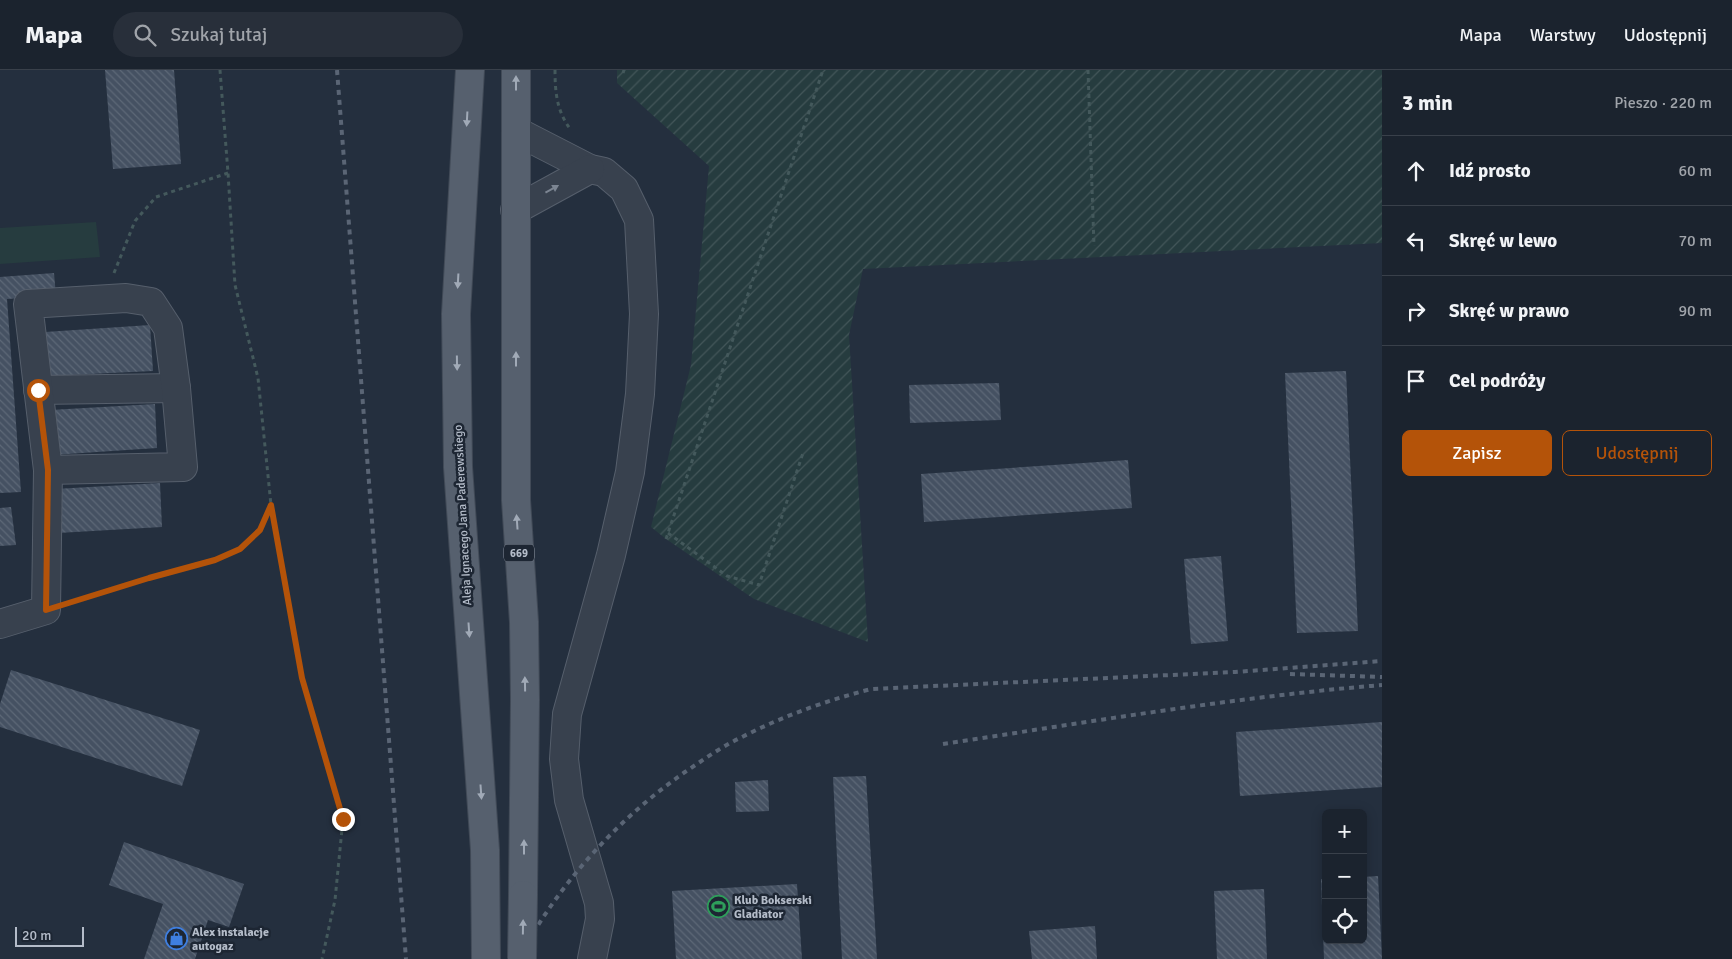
<!DOCTYPE html>
<html lang="pl">
<meta charset="utf-8">
<style>
body{margin:0;font-family:Signika,sans-serif;background:#282f3a;color:#f1f3f6}
.controls{position:absolute;right:15px;bottom:15px;display:grid;overflow:hidden;border-radius:8px;box-shadow:0 2px 12px #0003}
.controls button{width:45px;height:45px;display:grid;place-items:center;padding:0;border:0;border-bottom:1px solid #39404a;background:#1b232e;color:#f1f3f6;font:25px sans-serif}
.scale{position:absolute;left:15px;bottom:12px;width:69px;box-sizing:border-box;padding-left:5px;border:2px solid #b4bcc9;border-top:0;font-size:14px;line-height:18px;white-space:nowrap;color:#b4bcc9;-webkit-text-stroke:4px #1d2633;paint-order:stroke}
.stop{position:absolute;width:15px;height:15px;margin:-11px;border:4px solid #b45309;border-radius:50%;background:#fff}
.stop.end{background:#b45309;border-color:#fff;box-shadow:0 1px 5px #0008}
.list{margin:0;padding:0;list-style:none}
h2{display:flex;justify-content:space-between;align-items:center;height:65px;margin:0;padding:0 20px;font-size:21px}
h2 small{font-size:16px;font-weight:400;color:#a0a4aa}
.list li{display:grid;grid-template-columns:32px 1fr auto;gap:15px;align-items:center;box-sizing:border-box;height:70px;padding:0 20px;border-top:1px solid #39404a}
.list b{display:block;font-size:19px;white-space:nowrap}
.list em{font-size:16px;font-style:normal;color:#a0a4aa}
.actions{display:flex;gap:10px;padding:15px 20px}
.actions a{flex:1;padding:11px 0;border:1px solid #b45309;border-radius:8px;text-align:center;font-size:18px;color:#b45309}
.actions .main{background:#b45309;color:#fff}
.icon{flex:none;width:28px;height:28px;fill:none;stroke:currentColor;stroke-width:2;stroke-linecap:round;stroke-linejoin:round}
.map{position:relative;flex:none;width:1382px;height:889px;overflow:hidden}
header{display:flex;align-items:center;gap:30px;box-sizing:border-box;height:70px;padding:0 25px;background:#1b232e;border-bottom:1px solid #39404a}
header strong{font-size:24px}
nav{display:flex;gap:28px;margin-inline-start:auto;font-size:18px}
.search{width:350px;height:45px;background:#282f3a;display:flex;align-items:center;gap:12px;box-sizing:border-box;padding:0 18px;border-radius:28px;color:#a0a4aa;font-size:19px}
main{display:flex}
aside{flex:1;background:#1b232e}
.map>svg:first-child{display:block}
.garden{fill:url(#garden-furrows)}
.pitch{fill:#263c3f}
.building{fill:url(#building-back-hatch)}
.lines{fill:none;stroke-linecap:round;stroke-linejoin:round}
.minor-casing{stroke:#565f6c;stroke-width:30}
.major-casing{stroke:#414a57;stroke-width:30}
.path{stroke:#44595c;stroke-width:3;stroke-dasharray:4 4;stroke-linecap:butt}
.minor{stroke:#38414e;stroke-width:28}
.major{stroke:#56606e;stroke-width:28}
.rail{stroke:#5a6575;stroke-width:4;stroke-dasharray:5 5;stroke-linecap:butt}
.major-bridge-casing{stroke:#414a57;stroke-width:30;stroke-linecap:butt}
.major-bridge{stroke:#56606e;stroke-width:28}
.oneway{fill:#a1aab7}
.oneway2{fill:#7c8592}
.route{stroke:#b45309;stroke-width:6}
.labels{text-anchor:middle;dominant-baseline:central;stroke-width:5;stroke-linejoin:round;paint-order:stroke}
.shield{fill:#1d2633;stroke:#878f9c;stroke-width:1}
.shield-label{font-size:11px;font-weight:bold;fill:#b4bcc9}
.street-label{font-size:12px;fill:#b4bcc9;stroke:#1d2633}
.poi-label{font-size:12px;font-weight:bold;fill:#b4bcc9;stroke:#1d2633;text-anchor:start}
</style>
<header>
<strong>Mapa</strong>
<div class="search"><svg class="icon" aria-label="search" viewBox="0 0 24 24"><circle cx="10" cy="10" r="6"/><path d="M15 15l6 6"/></svg>Szukaj tutaj</div>
<nav><a>Mapa</a><a>Warstwy</a><a>Udostępnij</a></nav>
</header>
<main>
<div class="map">
<svg width="1382" height="889" viewBox="0 0 1382 889">
<defs>
<pattern id="garden-furrows" width="10" height="10" patternUnits="userSpaceOnUse" patternTransform="scale(1.25)"><rect width="10" height="10" fill="#263c3f"/><path d="M-1 1l2-2M0 10L10 0M9 11l2-2" fill="none" stroke="#435659"/></pattern>
<pattern id="building-back-hatch" width="6" height="6" patternUnits="userSpaceOnUse" patternTransform="scale(1.25)"><rect width="6" height="6" fill="#455162"/><path d="M-1 5l2 2M0 0l6 6M5-1l2 2" fill="none" stroke="#5d6877"/></pattern>
</defs>
<rect width="100%" height="100%" fill="#242f3e"/>
<polygon class="garden" points="617,0 1382,0 1382,173 863,199 849,265 868,572 754,529 666,469 651,457 691,295 709,96 617,13"/>
<polygon class="pitch" points="96,152 100,187 0,194 0,158"/>
<g class="building">
<polygon points="105,0 174,0 181,94 113,99"/>
<polygon points="54,203 56,226 7,229 21,422 0,423 0,207"/>
<polygon points="150,255 153,301 48,306 45,262"/>
<polygon points="1346,301 1358,561 1297,563 1285,303"/>
<polygon points="999,313 1001,350 910,353 909,315"/>
<polygon points="155,334 157,378 52,385 50,340"/>
<polygon points="1128,390 1132,438 924,452 921,404"/>
<polygon points="160,413 162,457 58,463 55,419"/>
<polygon points="11,437 16,475 0,476 0,438"/>
<polygon points="1221,486 1228,571 1191,574 1184,489"/>
<polygon points="11,600 200,660 182,716 0,657 0,634"/>
<polygon points="1382,652 1382,717 1240,726 1236,662"/>
<polygon points="866,706 877,889 842,889 833,707"/>
<polygon points="768,710 769,741 736,742 735,712"/>
<polygon points="124,772 244,814 229,857 208,850 195,889 144,889 163,834 109,815"/>
<polygon points="1378,806 1382,889 1324,889 1321,809 1326,809 1326,870 1363,870 1363,807"/>
<polygon points="797,814 802,889 676,889 672,821"/>
<polygon points="1264,819 1267,889 1217,889 1214,821"/>
<polygon points="1095,856 1097,889 1032,889 1029,861"/>
</g>
<g class="lines">
<defs>
<g id="minor">
<polyline points="516,61 590,99 604,102 624,119 639,150 644,244 640,324 630,402 611,485 567,644 564,689 569,730 599,833 600,849 592,889"/>
<polyline points="515,140 590,99"/>
<polyline points="38,320 176,318"/>
<polyline points="0,554 46,540 48,400 28,234 126,228 151,232 168,258 176,318 183,397 48,400"/>
</g>
<g id="major">
<polyline points="470,0 456,244 458,397 485,780 486,889"/>
<polyline points="516,0 516,430 524,552 525,630 523,825"/>
</g>
</defs>
<use href="#minor" class="minor-casing"/>
<use href="#major" class="major-casing"/>
<g class="path">
<polyline points="220,0 228,103 235,215 258,308 271,435"/>
<path d="M555,0c0,23 2,42 16,60"/>
<polyline points="1088,0 1094,176"/>
<polyline points="623,3 624,0"/>
<polyline points="114,203 135,151 156,127 228,103"/>
<polyline points="668,463 727,506 759,515 803,383"/>
<polyline points="666,469 823,0"/>
<polyline points="70,532 149,508 215,490 240,479 260,460 271,435 302,608 343,749 335,830 322,889"/>
</g>
<use href="#minor" class="minor"/>
<use href="#major" class="major"/>
<g class="rail">
<polyline points="337,0 406,889"/>
<polyline points="1290,604 1382,607"/>
<path d="M943,674c146,-22 292,-47 439,-59"/>
<path d="M518,889c41,-75 97,-138 167,-187 18,-12 36,-25 55,-34 43,-22 85,-37 131,-49l364,-17 147,-11"/>
</g>
<defs>
<polyline id="major-bridge" points="522,889 523,825"/>
</defs>
<use href="#major-bridge" class="major-bridge-casing"/>
<use href="#major-bridge" class="major-bridge"/>
</g>
<defs><path id="oneway-solid" d="M-6-.8H1V-3.2L6.5 0L1 3.2V.8H-6Z" transform="scale(1.25)"/></defs>
<g class="oneway">
<use href="#oneway-solid" transform="translate(516 13) rotate(-90)"/>
<use href="#oneway-solid" transform="translate(467 49) rotate(93)"/>
<use href="#oneway-solid" transform="translate(458 211) rotate(93)"/>
<use href="#oneway-solid" transform="translate(516 289) rotate(-90)"/>
<use href="#oneway-solid" transform="translate(457 293) rotate(89)"/>
<use href="#oneway-solid" transform="translate(517 452) rotate(-94)"/>
<use href="#oneway-solid" transform="translate(469 560) rotate(86)"/>
<use href="#oneway-solid" transform="translate(525 614) rotate(-91)"/>
<use href="#oneway-solid" transform="translate(481 722) rotate(86)"/>
<use href="#oneway-solid" transform="translate(524 777) rotate(-90)"/>
<use href="#oneway-solid" transform="translate(523 857) rotate(-89)"/>
</g>
<use class="oneway2" href="#oneway-solid" transform="translate(552 119) rotate(-29)"/>
<g class="lines">
<polyline class="route" points="38,320 48,400 46,540 149,508 215,490 240,479 260,460 271,435 302,608 343,749"/>
</g>
<defs>
<symbol id="stadium-ring" viewBox="-11 -11 22 22"><circle r="9.5" fill="#1d2633" stroke="#2e9e5b" stroke-width="1.5"/><path d="M0-5a6.5 5 0 1 0 0 10a6.5 5 0 1 0 0-10ZM-3.5-1.8h7v3.6h-7Z" fill="#2e9e5b"/></symbol>
<symbol id="shop-ring" viewBox="-11 -11 22 22"><circle r="9.5" fill="#1d2633" stroke="#3f7fe0" stroke-width="1.5"/><path d="M-5-2.5h2.3a2.7 3.5 0 0 1 5.4 0H5L5.5 6h-11ZM-1.5-2.5h3a1.5 2.3 0 0 0-3 0Z" fill="#3f7fe0"/></symbol>
</defs>
<g fill-rule="evenodd">
<use href="#stadium-ring" x="706" y="824" width="25" height="25"/>
<use href="#shop-ring" x="164" y="856" width="25" height="25"/>
</g>
<g class="labels">
<rect class="shield" x="504" y="474.5" width="30" height="17" rx="4"/>
<g class="shield-label">
<text x="519" y="483">669</text>
</g>
<g class="street-label">
<text transform="translate(463 445) rotate(-93)">Aleja Ignacego Jana Paderewskiego</text>
</g>
<g class="poi-label">
<text x="734" y="830">Klub Bokserski<tspan x="734" dy="14">Gladiator</tspan></text>
<text x="192" y="862">Alex instalacje<tspan x="192" dy="14">autogaz</tspan></text>
</g>
</g>
</svg>
<div class="controls">
<button>+</button>
<button>−</button>
<button><svg class="icon" aria-label="locate" viewBox="0 0 24 24"><circle cx="12" cy="12" r="6"/><path d="M12 2v4M12 18v4M2 12h4M18 12h4"/></svg></button>
</div>
<div class="scale">20 m</div>
<div class="stop" style="left:38px;top:320px"></div>
<div class="stop end" style="left:343px;top:749px"></div>
</div>
<aside>
<h2>3 min<small>Pieszo · 220 m</small></h2>
<ul class="list">
<li><svg class="icon" aria-label="ahead" viewBox="0 0 24 24"><path d="M12 20V5M6 11l6-6 6 6"/></svg><div><b>Idź prosto</b></div><em>60 m</em></li>
<li><svg class="icon" aria-label="left" viewBox="0 0 24 24"><path d="M17 20v-9H6M10 6l-5 5 5 5"/></svg><div><b>Skręć w lewo</b></div><em>70 m</em></li>
<li><svg class="icon" aria-label="right" viewBox="0 0 24 24"><path d="M7 20v-9h11M14 6l5 5-5 5"/></svg><div><b>Skręć w prawo</b></div><em>90 m</em></li>
<li><svg class="icon" aria-label="arrive" viewBox="0 0 24 24"><path d="M6 21V4h12l-3 4 3 4H6"/></svg><div><b>Cel podróży</b></div></li>
</ul>
<div class="actions"><a class="main">Zapisz</a><a>Udostępnij</a></div>
</aside>
</main>
